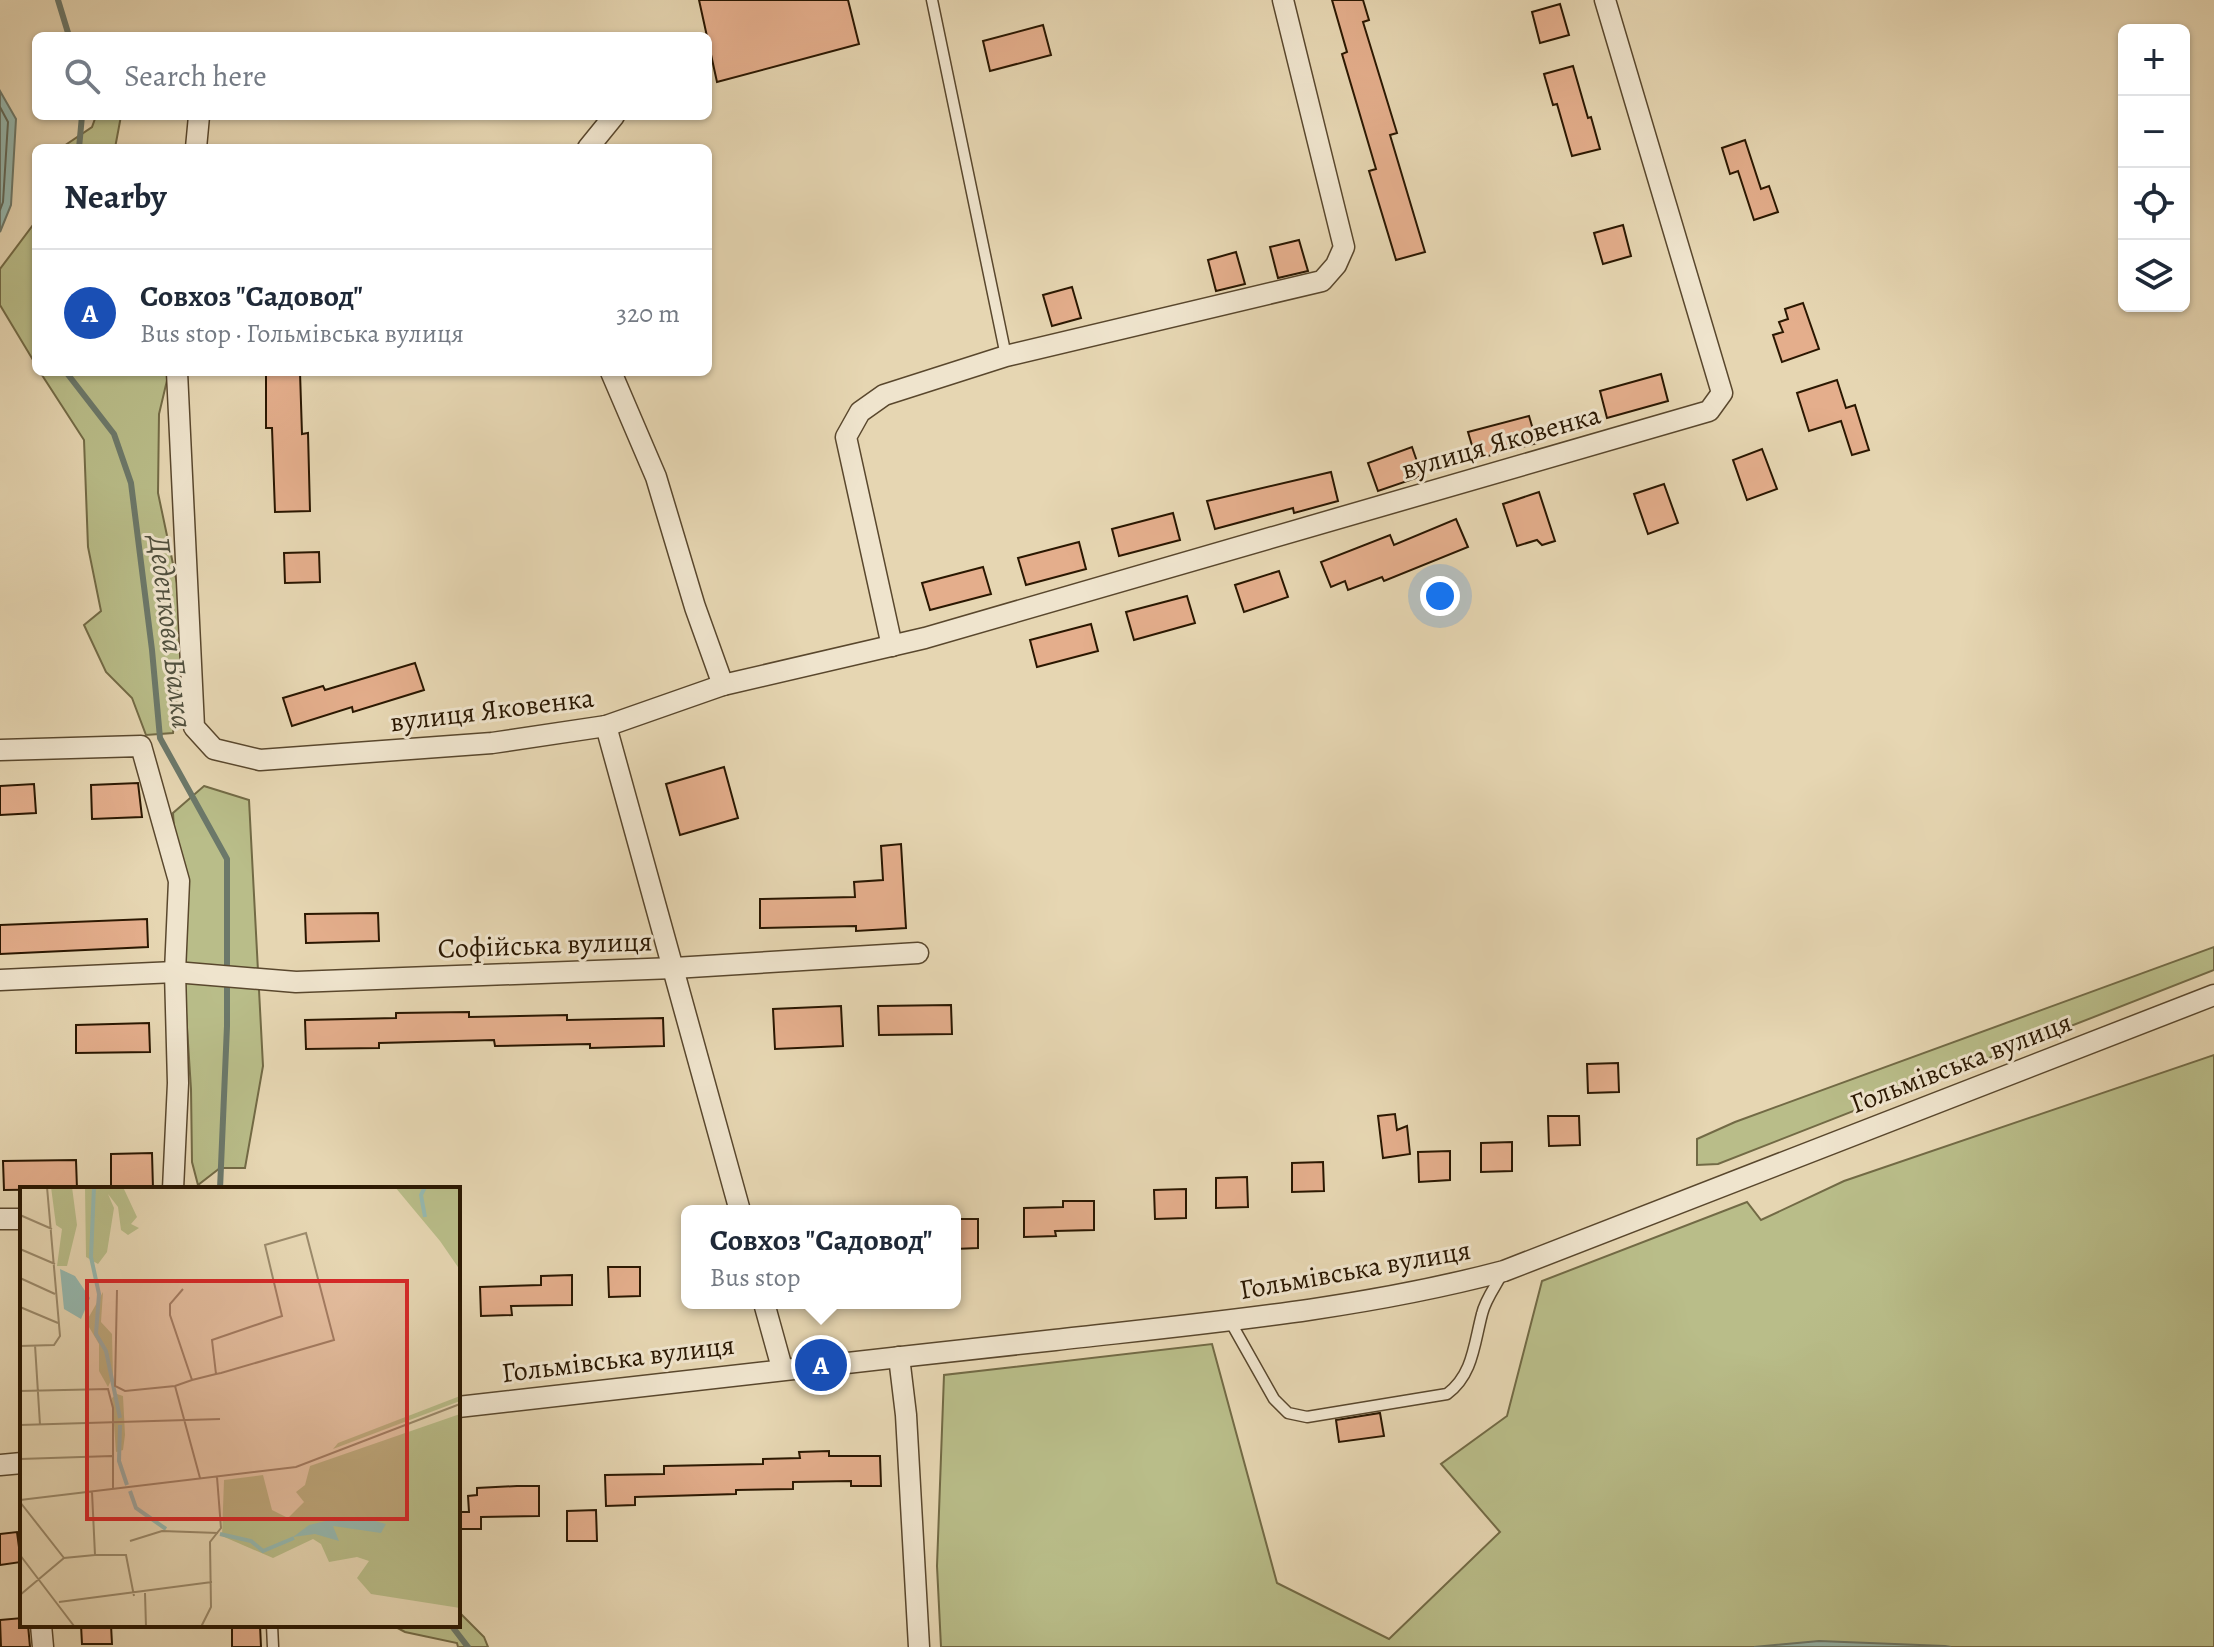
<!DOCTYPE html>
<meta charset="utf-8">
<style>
body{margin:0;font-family:Alegreya,serif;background:#f6f6f7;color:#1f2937}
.controls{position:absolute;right:24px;top:24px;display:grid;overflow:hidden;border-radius:12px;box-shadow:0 2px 6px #0004}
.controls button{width:72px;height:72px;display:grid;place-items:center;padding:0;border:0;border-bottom:2px solid #e0e1e3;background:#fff;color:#1f2937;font:40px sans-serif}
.you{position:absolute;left:1440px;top:596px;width:28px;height:28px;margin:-20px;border:6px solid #fff;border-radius:50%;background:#1a73e8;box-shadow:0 0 0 12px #1a73e833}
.badge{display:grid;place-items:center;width:52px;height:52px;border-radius:50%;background:#0f766e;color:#fff;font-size:26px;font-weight:700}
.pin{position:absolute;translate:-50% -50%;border:4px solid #fff;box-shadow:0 2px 8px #0006}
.popup{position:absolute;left:681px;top:1205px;width:280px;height:104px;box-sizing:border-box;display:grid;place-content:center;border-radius:12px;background:#fff;filter:drop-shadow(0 2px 6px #0005);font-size:26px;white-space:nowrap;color:#747a83}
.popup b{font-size:30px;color:#1f2937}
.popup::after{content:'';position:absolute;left:50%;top:100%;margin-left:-16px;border:16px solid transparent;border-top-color:#fff}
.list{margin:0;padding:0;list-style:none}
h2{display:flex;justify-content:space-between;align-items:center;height:104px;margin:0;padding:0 32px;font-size:34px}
h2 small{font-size:26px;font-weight:400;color:#747a83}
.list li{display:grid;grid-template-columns:52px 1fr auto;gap:24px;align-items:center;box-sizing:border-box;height:128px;padding:0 32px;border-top:2px solid #e0e1e3}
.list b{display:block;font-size:30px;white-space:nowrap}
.list p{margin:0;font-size:26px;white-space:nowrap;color:#747a83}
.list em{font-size:26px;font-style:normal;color:#747a83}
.icon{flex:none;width:44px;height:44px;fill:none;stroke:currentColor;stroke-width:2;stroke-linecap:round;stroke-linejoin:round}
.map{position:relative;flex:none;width:2214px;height:1647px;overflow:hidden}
.search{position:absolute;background:#fff;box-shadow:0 2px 6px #0004;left:32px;top:32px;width:680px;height:88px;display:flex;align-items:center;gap:20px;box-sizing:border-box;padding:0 28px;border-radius:12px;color:#747a83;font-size:30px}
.panel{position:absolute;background:#fff;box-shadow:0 2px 6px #0004;left:32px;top:144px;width:680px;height:232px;border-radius:12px}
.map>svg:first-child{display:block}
.green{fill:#b9bd89;stroke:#726a45;stroke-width:2}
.water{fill:#96b9b0;stroke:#6b786a;stroke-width:2}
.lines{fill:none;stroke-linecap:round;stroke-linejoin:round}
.shore{stroke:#606858;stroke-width:2}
.stream{stroke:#6b786a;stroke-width:6}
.building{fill:#e4ae8c;stroke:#2a1701;stroke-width:2}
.lane-casing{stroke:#59472d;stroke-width:13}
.street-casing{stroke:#59472d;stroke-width:23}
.lane{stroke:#efe4cd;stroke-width:10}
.street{stroke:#efe4cd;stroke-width:20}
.labels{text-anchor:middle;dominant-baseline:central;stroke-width:6;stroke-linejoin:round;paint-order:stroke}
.street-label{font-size:28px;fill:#2a1701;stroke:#efe4cd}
.water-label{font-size:30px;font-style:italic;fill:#50503e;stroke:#efe4cd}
.inset-river{fill:none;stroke:#96b9b0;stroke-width:4}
.inset-road{fill:none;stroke:#9b8a6b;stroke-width:2}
.view{fill:#d62828;fill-opacity:0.15;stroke:#d62828;stroke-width:4}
.inset-edge{fill:none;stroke:#2a1701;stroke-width:4}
</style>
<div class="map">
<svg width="2214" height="1647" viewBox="0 0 2214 1647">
<rect width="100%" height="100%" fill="#e6d6b2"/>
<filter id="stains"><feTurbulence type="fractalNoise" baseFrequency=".0025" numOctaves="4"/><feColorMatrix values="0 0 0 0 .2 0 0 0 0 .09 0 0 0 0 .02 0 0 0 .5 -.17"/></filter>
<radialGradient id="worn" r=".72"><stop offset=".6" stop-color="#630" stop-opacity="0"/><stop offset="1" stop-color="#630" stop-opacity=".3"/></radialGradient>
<g class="green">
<polygon points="96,116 121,116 115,148 61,148 92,127"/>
<polygon points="36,221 36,365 0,305 0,269"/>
<polygon points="40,372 169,372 159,414 158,493 177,583 181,658 173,733 146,735 132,698 106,672 84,625 101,611 88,547 84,440"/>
<polygon points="204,786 249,800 263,1066 245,1168 220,1168 198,1185 192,1162 191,1089 173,813"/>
<polygon points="2214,947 2214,970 1718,1164 1697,1165 1697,1139 1735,1122"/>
<polygon points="2214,1055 2214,1647 941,1647 937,1566 944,1375 1212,1344 1277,1583 1389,1639 1500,1532 1441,1464 1507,1416 1542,1281 1747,1202 1761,1220 1844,1181"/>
<polygon points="458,1611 484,1637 488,1647 458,1647 457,1643 405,1632 392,1625 458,1625"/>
</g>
<g class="water">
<polygon points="0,91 16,119 11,205 0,232"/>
<polygon points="1819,1641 1945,1646 1951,1647 1754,1647"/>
</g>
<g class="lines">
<polyline class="shore" points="0,107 8,122 3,202 0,210"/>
<g class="stream">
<polyline points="58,0 69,36"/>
<polyline points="79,148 82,116"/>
<polyline points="66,372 114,434 131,483 152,650 160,738 227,859 227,1026 220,1189"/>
<polyline points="451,1625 468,1647"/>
</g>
</g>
<g class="building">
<polygon points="699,0 848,0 859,44 717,82"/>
<polygon points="1332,0 1363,0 1369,20 1363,22 1397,133 1390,135 1425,252 1396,260 1369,171 1376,169 1342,54 1347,52"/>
<polygon points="1560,4 1569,35 1540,43 1532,12"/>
<polygon points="1043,25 1051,55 990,71 983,41"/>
<polygon points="1573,66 1588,118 1591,117 1600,149 1572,156 1557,104 1553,105 1544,74"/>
<polygon points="1745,140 1761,189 1769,186 1778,212 1754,220 1738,171 1730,174 1722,148"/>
<polygon points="1623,225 1631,256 1603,264 1594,233"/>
<polygon points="1299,240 1308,271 1278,278 1270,247"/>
<polygon points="1236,252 1245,284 1216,291 1208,260"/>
<polygon points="1072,287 1081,318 1052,326 1043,295"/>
<polygon points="1803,303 1819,349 1782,362 1773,335 1783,332 1779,322 1788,319 1785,309"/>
<polygon points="266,372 300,372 302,434 308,433 310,511 275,512 272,428 266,428"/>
<polygon points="1661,374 1668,401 1607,418 1600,391"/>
<polygon points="1837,380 1846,408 1855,405 1869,450 1852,455 1841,421 1809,431 1797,393"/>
<polygon points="1529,416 1537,443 1476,459 1468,432"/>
<polygon points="1412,447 1422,476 1378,491 1368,463"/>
<polygon points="1762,449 1777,489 1747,500 1733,460"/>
<polygon points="1331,472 1338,501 1294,513 1293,508 1215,529 1207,501"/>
<polygon points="1664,484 1678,523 1648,534 1634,494"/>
<polygon points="1539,492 1555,541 1542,545 1537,540 1517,546 1503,504"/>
<polygon points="1173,513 1180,540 1119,556 1112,529"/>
<polygon points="1456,519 1468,547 1384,581 1382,577 1348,590 1345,581 1331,587 1321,562 1390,535 1394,545"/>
<polygon points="1079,542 1086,569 1026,585 1018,558"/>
<polygon points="319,552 320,582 285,583 284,553"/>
<polygon points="983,567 991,594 930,610 922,583"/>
<polygon points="1279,571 1288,597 1244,612 1235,585"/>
<polygon points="1187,596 1195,623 1134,640 1126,612"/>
<polygon points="1091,624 1098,651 1037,667 1030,640"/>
<polygon points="415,663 424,690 353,712 352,707 292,726 283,698 323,686 325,690"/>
<polygon points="724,767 738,818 680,835 666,784"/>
<polygon points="138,783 142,817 92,819 91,785"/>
<polygon points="34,784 36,813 0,815 0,786"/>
<polygon points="901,844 906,928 856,931 856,926 760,928 760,899 855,897 854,882 883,880 881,846"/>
<polygon points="378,913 379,941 306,943 305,914"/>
<polygon points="147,919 148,947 0,954 0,925"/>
<polygon points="951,1005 952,1034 879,1035 878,1006"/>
<polygon points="841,1006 843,1046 775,1049 773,1009"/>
<polygon points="469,1012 469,1017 567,1015 567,1020 663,1018 664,1046 590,1048 590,1044 495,1046 494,1040 379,1043 379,1048 306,1049 305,1020 396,1018 396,1013"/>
<polygon points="149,1023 150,1052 76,1053 76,1025"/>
<polygon points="1618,1063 1619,1092 1588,1093 1587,1064"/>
<polygon points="1395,1114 1397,1130 1407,1126 1410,1154 1383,1158 1378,1116"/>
<polygon points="1548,1116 1579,1116 1580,1145 1549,1146"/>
<polygon points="1512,1142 1512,1171 1481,1172 1481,1143"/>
<polygon points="1450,1151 1450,1180 1419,1182 1418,1152"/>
<polygon points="152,1153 153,1189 111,1189 111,1154"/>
<polygon points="76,1160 77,1189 4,1190 3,1161"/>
<polygon points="1323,1162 1324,1191 1292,1192 1292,1163"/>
<polygon points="1247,1177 1248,1207 1216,1208 1216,1178"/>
<polygon points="1186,1189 1186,1218 1155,1219 1154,1190"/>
<polygon points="1063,1201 1094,1201 1094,1230 1055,1231 1056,1236 1024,1237 1024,1208 1063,1207"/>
<polygon points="955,1219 978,1219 978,1248 955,1249"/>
<polygon points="608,1267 640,1267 640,1296 609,1297"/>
<polygon points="572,1275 572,1305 511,1306 512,1315 481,1316 480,1287 541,1285 541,1276"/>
<polygon points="1380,1413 1384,1436 1339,1442 1336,1420"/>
<polygon points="829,1451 829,1456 880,1456 881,1486 851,1486 851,1481 793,1482 793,1489 736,1490 736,1494 635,1497 635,1505 606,1506 605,1475 664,1474 664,1466 763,1464 763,1459 800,1458 799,1452"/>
<polygon points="517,1486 539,1486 539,1516 481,1517 481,1529 458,1529 458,1512 469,1512 468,1496 477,1495 477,1488"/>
<polygon points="596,1510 597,1541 567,1541 567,1511"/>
<polygon points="17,1532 21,1562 0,1565 0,1534"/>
<polygon points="22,1618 22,1625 28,1625 30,1647 1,1647 0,1620"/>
<polygon points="81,1625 111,1625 112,1644 82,1644"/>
<polygon points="232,1625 260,1625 261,1647 232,1647"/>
</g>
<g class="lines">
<defs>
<g id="lane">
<polyline points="932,0 1006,356"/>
<path d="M1230,1321l44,78 14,14 19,4 140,-23c26,-19 27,-50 35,-80 3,-14 13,-27 20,-40"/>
<polyline points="272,1625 273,1647"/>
</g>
<g id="street">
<polyline points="196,148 199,116"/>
<polyline points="588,148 614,116"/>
<polyline points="177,372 194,727 214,749 260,760 492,743 606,726 723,685 925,638 1709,411 1722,393 1605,0"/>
<polyline points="611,372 656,477 695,607 723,685"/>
<polyline points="892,646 846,437 860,412 884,395 1006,356 1322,281 1336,265 1344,247 1283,0"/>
<polyline points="606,726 740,1211"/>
<polyline points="0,750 141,746 179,881 175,972 178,1083 173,1189"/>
<polyline points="0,980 175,972 296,982 674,968 918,953"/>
<polyline points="0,1219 22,1219"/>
<polyline points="764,1303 782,1368"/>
<polyline points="899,1357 906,1415 919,1647"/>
<path d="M458,1407c199,-24 398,-45 597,-67 151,-17 302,-30 449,-69l710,-276"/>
<polyline points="0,1465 22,1463"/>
<polyline points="41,1625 43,1647"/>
</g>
</defs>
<use href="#lane" class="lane-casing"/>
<use href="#street" class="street-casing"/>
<use href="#lane" class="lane"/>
<use href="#street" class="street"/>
</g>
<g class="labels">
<g class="street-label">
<text transform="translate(1501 442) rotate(-16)">вулиця Яковенка</text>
<text transform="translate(492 710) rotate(-7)">вулиця Яковенка</text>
<text transform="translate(545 945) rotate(-2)">Софійська вулиця</text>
<text transform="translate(1961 1063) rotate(-21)">Гольмівська вулиця</text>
<text transform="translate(1355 1270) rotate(-10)">Гольмівська вулиця</text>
<text transform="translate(618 1359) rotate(-7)">Гольмівська вулиця</text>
</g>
<g class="water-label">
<text transform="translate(171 632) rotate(83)">Деденкова Балка</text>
</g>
</g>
<g transform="translate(20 1187)">
<rect width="440" height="440" fill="#e6d6b2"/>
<path d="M31,0h21l5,38 -10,41h-10l5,-37 -6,-4zM65,0h38l14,30 -6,7 8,4 -11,7 -7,-5 -3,-23 -10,-13 6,14 -7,44 -9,12 -12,-7zM375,0h65v83l-20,-29zM83,105l-2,30 11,12 1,42 -5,11 -9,-16v-27l-13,-22zM97,207l6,2 2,39 -2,15 -7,2 -4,-54zM440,209v5l-127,48 5,-6zM440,227v194l-89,-14 -14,-16 12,-17 -12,-4 -28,5 -8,-18 -8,-5 -40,19 -51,-22 2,-56 39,-5 9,35 16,8 16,-16 -8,-10 9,-7 5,-19z" fill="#b9bd89"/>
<path d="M40,82l15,7 15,22 -9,21 -17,-10zM314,332h34l18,5 -5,9 -48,-7 6,15 -24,-7 -22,3 16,-12z" fill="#96b9b0"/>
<path class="inset-river" d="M74,0l-3,70 8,37 -3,40 10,17 14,67M405,30l-4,-22 4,-8M100,238l-1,36 8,24M110,304l6,17 30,21M200,347l31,7 12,10 31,-13"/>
<path class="inset-road" d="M0,28l32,14M0,62l35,15M0,91l35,16M163,102l-13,15v11l22,65M97,103l-2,96 10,5 50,-5 17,-6 24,-6 5,-1 113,-33 -28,-107 -41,12 17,71 -70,24 4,34M0,120l38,16M15,158l5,80M0,159l34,-1 6,-9 -13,-149M155,199l25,92M0,204l88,-2 5,19v81M0,238l200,-6M0,272l92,-3M72,305l3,63M0,313l276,-33 164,-63M0,315l44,56M110,354l32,-10 56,2M0,368l54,71M125,406l1,34M0,408l44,-37 31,-3h31l8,41M39,415l153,-20M53,440h28M181,440l10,-20 -1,-65 11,-14 -4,-51"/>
<path class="view" d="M67,94h320v238h-320z"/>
<rect width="440" height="440" class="inset-edge"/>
</g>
<rect width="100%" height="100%" filter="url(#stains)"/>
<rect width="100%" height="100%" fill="url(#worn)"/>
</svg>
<div class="controls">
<button>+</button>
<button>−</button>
<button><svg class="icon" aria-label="locate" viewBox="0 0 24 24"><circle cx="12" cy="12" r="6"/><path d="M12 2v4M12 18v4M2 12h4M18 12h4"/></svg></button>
<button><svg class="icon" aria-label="layers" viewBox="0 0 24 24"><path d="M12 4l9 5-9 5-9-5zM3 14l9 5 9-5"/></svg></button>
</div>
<div class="you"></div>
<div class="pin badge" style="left:821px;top:1365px;background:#1a4fb4">A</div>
<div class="popup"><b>Совхоз &quot;Садовод&quot;</b>Bus stop</div>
<div class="search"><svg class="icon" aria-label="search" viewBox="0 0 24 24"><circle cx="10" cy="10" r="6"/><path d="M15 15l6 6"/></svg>Search here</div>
<section class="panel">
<h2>Nearby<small></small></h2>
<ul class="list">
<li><span class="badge" style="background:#1a4fb4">A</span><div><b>Совхоз &quot;Садовод&quot;</b><p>Bus stop · Гольмівська вулиця</p></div><em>320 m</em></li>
</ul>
</section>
</div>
